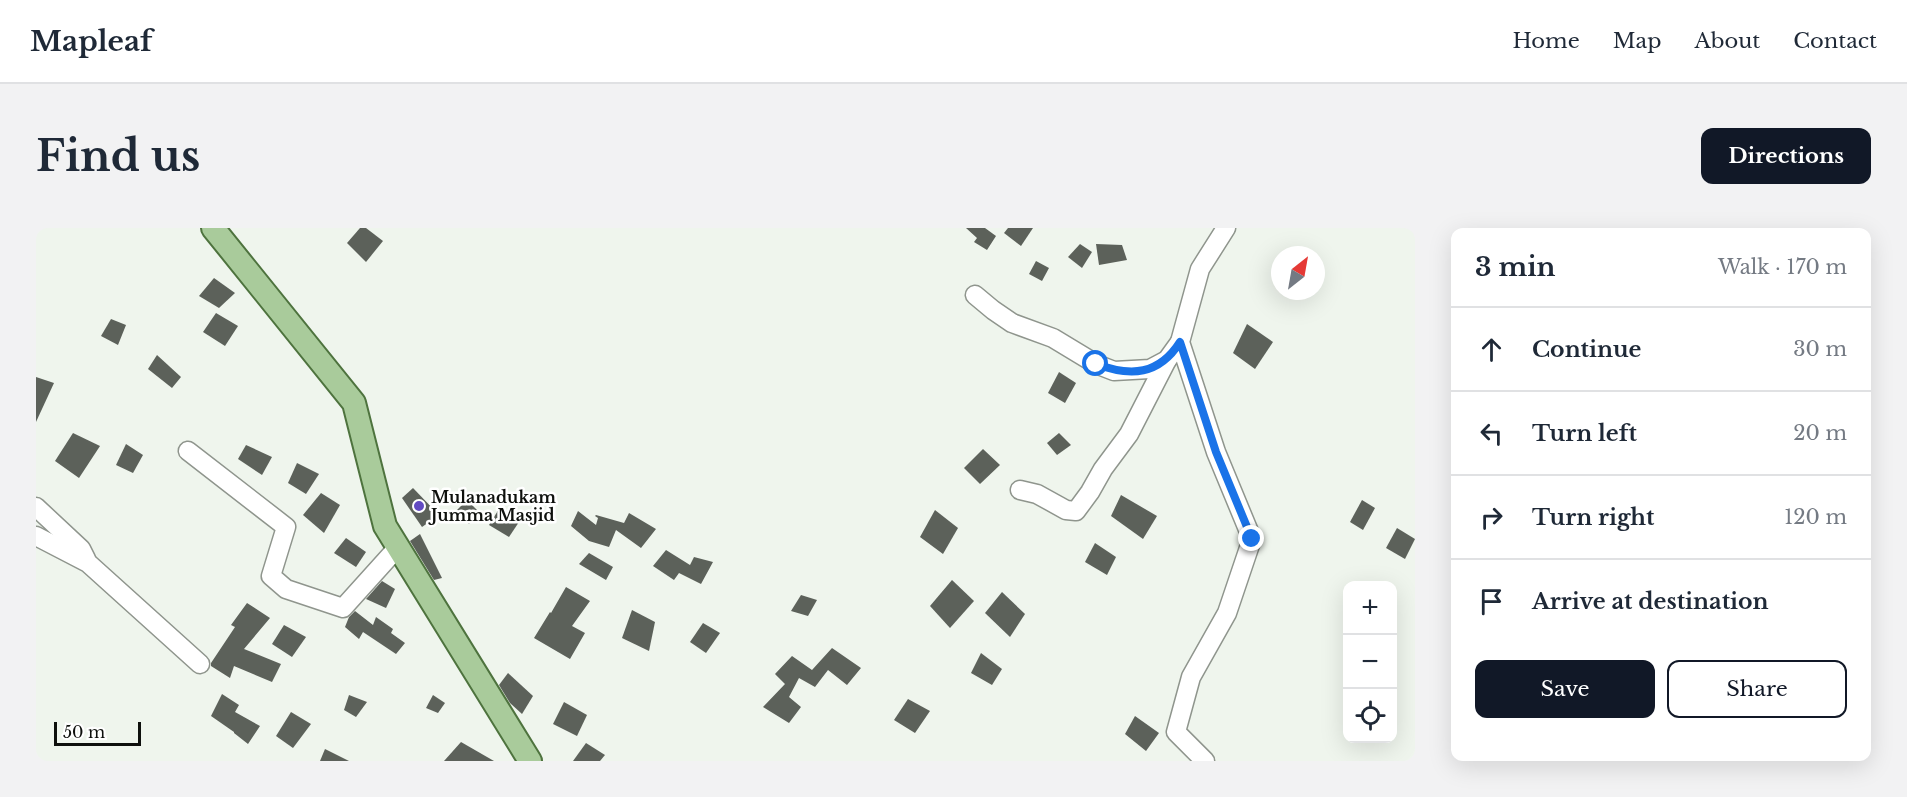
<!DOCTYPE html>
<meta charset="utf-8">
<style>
body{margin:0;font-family:"Libre Baskerville",serif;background:#f2f2f3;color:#1f2937}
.controls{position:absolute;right:18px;bottom:18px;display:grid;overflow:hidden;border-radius:12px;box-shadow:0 6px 24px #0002}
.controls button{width:54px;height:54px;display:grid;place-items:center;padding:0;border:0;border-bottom:2px solid #e0e1e3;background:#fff;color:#1f2937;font:30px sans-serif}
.compass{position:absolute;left:1235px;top:18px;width:54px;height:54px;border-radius:50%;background:#fff;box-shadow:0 6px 24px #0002;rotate:31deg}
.scale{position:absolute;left:18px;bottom:15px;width:87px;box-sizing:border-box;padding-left:6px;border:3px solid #0e100d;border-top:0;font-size:16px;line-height:21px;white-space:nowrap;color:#0e100d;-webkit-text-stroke:4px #fff;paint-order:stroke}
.stop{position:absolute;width:18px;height:18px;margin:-14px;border:4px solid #1a73e8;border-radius:50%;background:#fff}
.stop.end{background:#1a73e8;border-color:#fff;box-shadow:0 2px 6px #0008}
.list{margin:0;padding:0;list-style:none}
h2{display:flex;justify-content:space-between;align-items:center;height:78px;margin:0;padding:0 24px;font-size:26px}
h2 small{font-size:20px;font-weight:400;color:#747a83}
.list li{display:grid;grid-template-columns:39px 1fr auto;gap:18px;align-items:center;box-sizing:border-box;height:84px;padding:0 24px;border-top:2px solid #e0e1e3}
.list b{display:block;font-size:22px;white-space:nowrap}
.list em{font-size:20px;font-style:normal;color:#747a83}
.actions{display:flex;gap:12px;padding:18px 24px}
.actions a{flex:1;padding:14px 0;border:2px solid #111827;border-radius:12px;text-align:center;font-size:21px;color:#111827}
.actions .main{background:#111827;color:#fff}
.icon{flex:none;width:33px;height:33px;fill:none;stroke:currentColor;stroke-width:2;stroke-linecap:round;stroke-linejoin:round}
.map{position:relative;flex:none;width:1379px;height:533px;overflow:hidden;border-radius:12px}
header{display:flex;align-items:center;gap:36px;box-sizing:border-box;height:84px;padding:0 30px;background:#fff;border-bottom:2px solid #e0e1e3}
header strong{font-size:28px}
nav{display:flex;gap:33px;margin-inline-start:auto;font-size:21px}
.intro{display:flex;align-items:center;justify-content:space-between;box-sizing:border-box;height:144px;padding:0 36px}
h1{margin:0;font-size:42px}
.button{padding:15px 27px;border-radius:12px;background:#111827;color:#fff;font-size:21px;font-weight:700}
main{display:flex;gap:36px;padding:0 36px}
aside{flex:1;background:#fff;border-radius:12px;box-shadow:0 6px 24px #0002}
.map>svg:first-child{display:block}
.building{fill:#5c615a}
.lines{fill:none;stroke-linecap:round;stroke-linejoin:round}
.minor-casing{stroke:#8f958d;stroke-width:21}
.major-casing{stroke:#4e733e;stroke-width:26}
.minor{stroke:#fff;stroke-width:18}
.major{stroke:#a9cb9b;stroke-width:22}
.route{stroke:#1a73e8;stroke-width:8}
.poi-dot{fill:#624ac2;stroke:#fff;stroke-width:2}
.labels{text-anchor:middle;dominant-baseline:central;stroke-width:5;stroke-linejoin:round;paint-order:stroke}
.poi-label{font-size:16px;font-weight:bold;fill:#0e100d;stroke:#fff;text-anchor:start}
</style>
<header>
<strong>Mapleaf</strong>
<nav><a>Home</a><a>Map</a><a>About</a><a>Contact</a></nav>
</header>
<div class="intro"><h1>Find us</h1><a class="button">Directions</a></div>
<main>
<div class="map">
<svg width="1379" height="533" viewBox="0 0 1379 533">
<rect width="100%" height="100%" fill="#eff5ed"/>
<g class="building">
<polygon points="324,0 330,0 347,13 330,34 311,15"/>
<polygon points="930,0 949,0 960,8 951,22 938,14 941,10"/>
<polygon points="972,0 997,0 985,18 968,5"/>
<polygon points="1044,16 1056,24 1046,40 1032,29"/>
<polygon points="1060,16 1086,17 1091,32 1063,37"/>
<polygon points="1000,33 1013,40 1006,53 993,46"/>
<polygon points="178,50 199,65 183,80 163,68"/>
<polygon points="180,85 202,98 189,118 167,104"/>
<polygon points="75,91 90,97 82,117 65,108"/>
<polygon points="1211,96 1237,114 1219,141 1197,125"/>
<polygon points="121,127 145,149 136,160 112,141"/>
<polygon points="1023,144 1040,155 1029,175 1012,165"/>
<polygon points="0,149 18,155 0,194"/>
<polygon points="37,205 64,218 43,250 19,233"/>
<polygon points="1023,205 1035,217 1021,227 1011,215"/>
<polygon points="90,216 107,227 97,245 80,237"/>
<polygon points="210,217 236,229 226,247 202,231"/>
<polygon points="947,221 964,237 944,256 928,240"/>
<polygon points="261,235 283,246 270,266 252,255"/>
<polygon points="377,260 403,287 386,299 366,270"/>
<polygon points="285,265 304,277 288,305 267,287"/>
<polygon points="1085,267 1121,288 1107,311 1075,288"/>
<polygon points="431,272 443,284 433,296 420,283"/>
<polygon points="1326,272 1339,280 1327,302 1314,294"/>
<polygon points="463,281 483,294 473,309 453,297"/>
<polygon points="899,282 922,300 907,326 884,309"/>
<polygon points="542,283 560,297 562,290 559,288 560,287 588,295 593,285 620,301 605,320 580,302 573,319 553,313 535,298"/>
<polygon points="1361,300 1379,311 1369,331 1350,320"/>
<polygon points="384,306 406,350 398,352 374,313"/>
<polygon points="310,310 330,324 320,339 298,325"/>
<polygon points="1059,315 1080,329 1071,347 1049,334"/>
<polygon points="630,322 654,337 658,329 677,334 665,356 643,345 638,352 617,338"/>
<polygon points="553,325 577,339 570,352 543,336"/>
<polygon points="916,352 938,373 914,400 894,378"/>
<polygon points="346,353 359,361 350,380 330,371"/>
<polygon points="530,359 554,373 536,398 549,405 534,431 498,410 514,384 515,385"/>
<polygon points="966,364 989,386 974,409 949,385"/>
<polygon points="765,367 781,372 772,388 755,383"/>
<polygon points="211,375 234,390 208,421 245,436 236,454 198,438 194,450 175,438 175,435 199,399 195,397"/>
<polygon points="596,382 619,394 613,423 586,410"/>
<polygon points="319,383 337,397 340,389 357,401 355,405 369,415 360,426 327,404 323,411 309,399 313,389"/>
<polygon points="667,395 684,405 670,425 654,414"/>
<polygon points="248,397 270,409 256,429 236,416"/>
<polygon points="796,420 825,440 811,457 792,442 779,459 763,450 753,469 765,479 753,495 727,479 749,456 739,446 756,428 776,442"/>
<polygon points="945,425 966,441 956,457 935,445"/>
<polygon points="472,445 497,468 486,486 474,475 463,457"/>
<polygon points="186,466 203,477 199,484 224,498 212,516 198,505 198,504 175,488"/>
<polygon points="313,467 331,474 320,489 308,482"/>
<polygon points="397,467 409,475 402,485 390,480"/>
<polygon points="872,471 894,483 879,505 858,492"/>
<polygon points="528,474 551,487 541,508 517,496"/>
<polygon points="255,484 275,496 257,520 240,508"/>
<polygon points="1099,488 1123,505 1110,523 1089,506"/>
<polygon points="425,514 458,533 408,533"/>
<polygon points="550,515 569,527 564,533 537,533"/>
<polygon points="289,521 313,533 284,533"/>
</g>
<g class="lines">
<defs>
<g id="minor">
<polyline points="939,67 957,82 976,95 1017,110 1060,136 1078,143 1114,141 1131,132 1144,114"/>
<polyline points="152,223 250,299 235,348 250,361 307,380 362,319"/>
<polyline points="984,262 1001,266 1030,282 1040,283 1054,264 1067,241 1093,206 1131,132"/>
<polyline points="0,279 45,321 50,331"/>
<polyline points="0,308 52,335 164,436"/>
<polyline points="1169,533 1140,504 1155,449 1191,385 1216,311 1180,224 1144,114 1164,41 1190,0"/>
</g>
<polyline id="major" points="177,0 318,175 349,298 494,533"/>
</defs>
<use href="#minor" class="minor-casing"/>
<use href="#major" class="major-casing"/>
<use href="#minor" class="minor"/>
<use href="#major" class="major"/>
</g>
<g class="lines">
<path class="route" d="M1060,136c35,13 63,11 84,-22l36,110 36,87"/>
</g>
<circle class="poi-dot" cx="383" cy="278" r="6"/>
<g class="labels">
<g class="poi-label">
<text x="395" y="269">Mulanadukam<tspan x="395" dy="18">Jumma Masjid</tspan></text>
</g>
</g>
</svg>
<div class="controls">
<button>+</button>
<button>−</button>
<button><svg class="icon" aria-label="locate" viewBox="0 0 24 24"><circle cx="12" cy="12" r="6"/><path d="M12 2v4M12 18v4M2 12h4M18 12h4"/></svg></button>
</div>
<svg class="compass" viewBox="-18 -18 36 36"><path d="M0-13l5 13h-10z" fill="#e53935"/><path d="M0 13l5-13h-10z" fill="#747a83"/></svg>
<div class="scale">50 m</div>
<div class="stop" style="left:1060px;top:136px"></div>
<div class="stop end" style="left:1216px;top:311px"></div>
</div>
<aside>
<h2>3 min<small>Walk · 170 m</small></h2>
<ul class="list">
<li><svg class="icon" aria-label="ahead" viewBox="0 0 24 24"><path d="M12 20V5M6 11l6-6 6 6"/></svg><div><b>Continue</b></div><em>30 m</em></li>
<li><svg class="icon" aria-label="left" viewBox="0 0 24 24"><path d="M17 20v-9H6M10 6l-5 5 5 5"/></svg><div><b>Turn left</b></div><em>20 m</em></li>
<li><svg class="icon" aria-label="right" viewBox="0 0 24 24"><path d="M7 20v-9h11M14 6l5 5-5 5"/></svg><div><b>Turn right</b></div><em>120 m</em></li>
<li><svg class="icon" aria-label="arrive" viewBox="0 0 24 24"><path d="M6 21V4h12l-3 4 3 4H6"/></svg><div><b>Arrive at destination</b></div></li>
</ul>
<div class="actions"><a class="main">Save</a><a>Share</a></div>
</aside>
</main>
